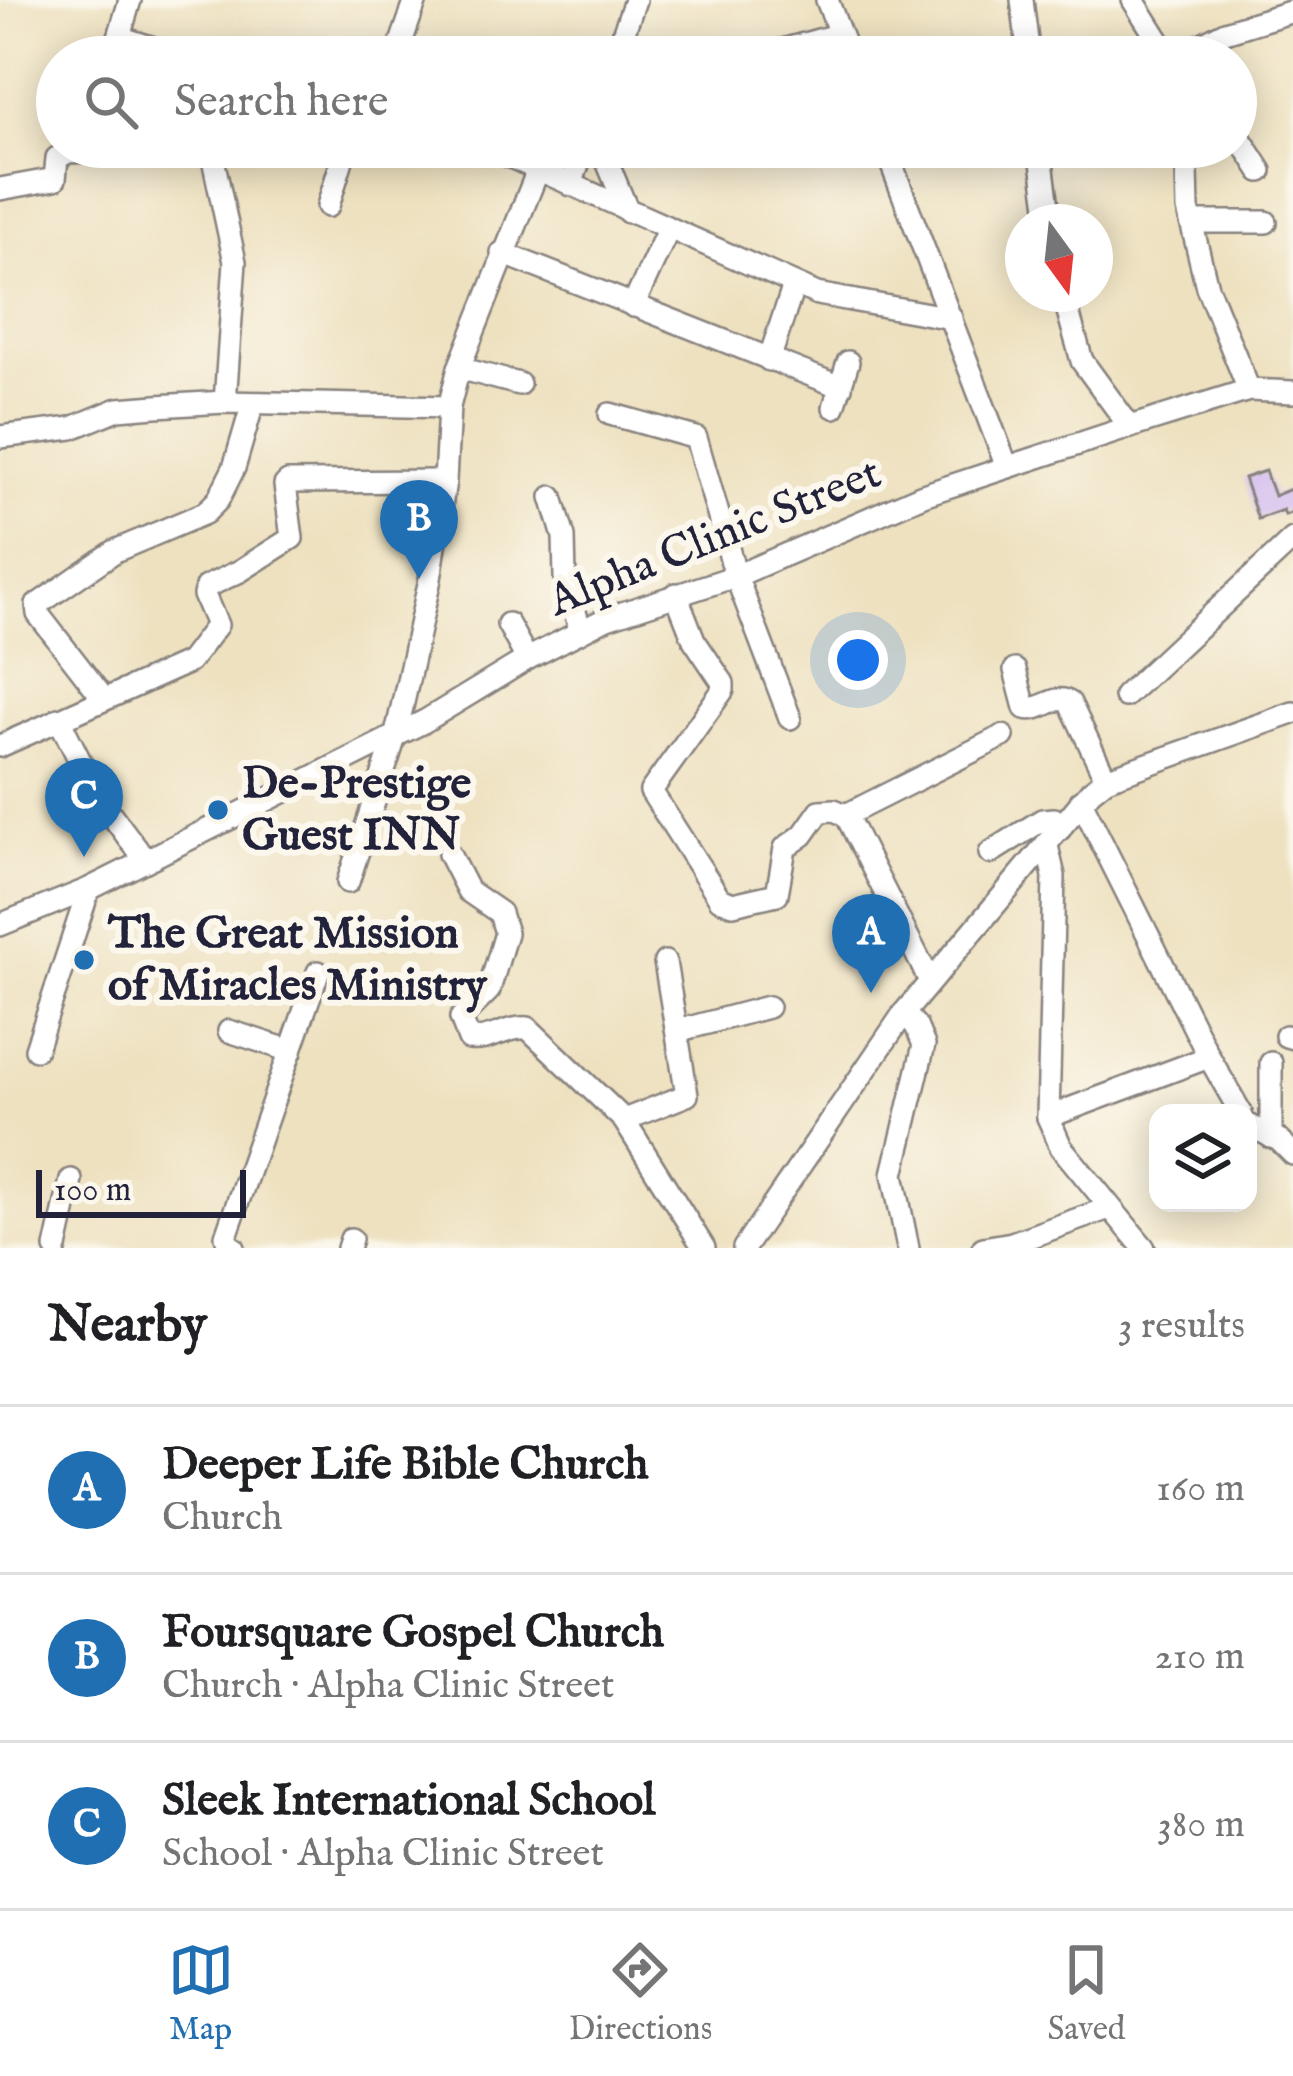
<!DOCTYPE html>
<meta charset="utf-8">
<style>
body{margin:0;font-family:"IM FELL English",serif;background:#f6f6f6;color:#202124}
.controls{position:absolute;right:36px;bottom:36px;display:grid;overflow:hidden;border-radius:24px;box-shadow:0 6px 30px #0003}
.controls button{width:108px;height:108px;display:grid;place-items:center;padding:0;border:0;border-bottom:3px solid #e0e0e0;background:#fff;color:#202124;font:60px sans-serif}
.compass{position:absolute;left:1005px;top:204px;width:108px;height:108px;border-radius:50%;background:#fff;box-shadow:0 6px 30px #0003;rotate:165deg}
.scale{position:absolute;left:36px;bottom:30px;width:210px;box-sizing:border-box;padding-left:12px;border:6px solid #22223b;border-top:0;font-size:33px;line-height:42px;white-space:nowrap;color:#22223b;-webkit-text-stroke:9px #fbf7ec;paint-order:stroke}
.you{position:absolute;left:858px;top:660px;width:42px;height:42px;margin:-30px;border:9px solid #fff;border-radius:50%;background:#1a73e8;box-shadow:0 0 0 18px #1a73e833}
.badge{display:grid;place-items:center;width:78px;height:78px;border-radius:50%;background:#1f6fb2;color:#fff;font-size:39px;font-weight:700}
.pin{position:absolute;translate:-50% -99px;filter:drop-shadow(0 3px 6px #0008)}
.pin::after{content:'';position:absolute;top:63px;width:42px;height:36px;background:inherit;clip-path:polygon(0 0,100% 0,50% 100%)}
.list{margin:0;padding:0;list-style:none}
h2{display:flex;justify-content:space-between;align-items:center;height:156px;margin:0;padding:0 48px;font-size:51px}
h2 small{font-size:39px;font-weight:400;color:#757577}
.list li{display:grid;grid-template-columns:78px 1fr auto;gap:36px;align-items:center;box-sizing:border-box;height:168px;padding:0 48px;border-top:3px solid #e0e0e0}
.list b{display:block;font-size:45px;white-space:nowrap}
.list p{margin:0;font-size:39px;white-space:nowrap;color:#757577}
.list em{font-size:39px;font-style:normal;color:#757577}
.icon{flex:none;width:66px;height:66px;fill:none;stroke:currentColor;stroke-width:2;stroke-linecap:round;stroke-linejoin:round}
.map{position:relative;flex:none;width:1293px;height:1248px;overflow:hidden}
.search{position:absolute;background:#fff;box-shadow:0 6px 30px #0003;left:36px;right:36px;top:36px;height:132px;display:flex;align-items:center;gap:30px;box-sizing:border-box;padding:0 42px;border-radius:66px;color:#757577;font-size:45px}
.sheet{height:660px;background:#fff}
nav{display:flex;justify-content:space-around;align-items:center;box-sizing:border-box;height:168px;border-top:3px solid #e0e0e0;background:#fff;font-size:33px;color:#757577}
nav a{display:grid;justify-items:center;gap:6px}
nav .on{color:#1f6fb2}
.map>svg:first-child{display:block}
.building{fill:#d0b7f0}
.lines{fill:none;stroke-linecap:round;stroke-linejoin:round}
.minor-casing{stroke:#88827e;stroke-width:26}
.minor{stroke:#fff;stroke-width:21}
.poi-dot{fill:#1f6fb2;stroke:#fbf7ec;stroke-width:4.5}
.labels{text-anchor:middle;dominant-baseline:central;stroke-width:12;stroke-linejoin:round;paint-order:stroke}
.street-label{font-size:45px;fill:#22223b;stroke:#fbf7ec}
.poi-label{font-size:45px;font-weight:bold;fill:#22223b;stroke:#fbf7ec;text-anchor:start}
</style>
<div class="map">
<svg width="1293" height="1248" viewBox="0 0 1293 1248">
<rect width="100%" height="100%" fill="#fbf7ec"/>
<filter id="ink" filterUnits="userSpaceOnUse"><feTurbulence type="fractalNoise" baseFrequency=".00833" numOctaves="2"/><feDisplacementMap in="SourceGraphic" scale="24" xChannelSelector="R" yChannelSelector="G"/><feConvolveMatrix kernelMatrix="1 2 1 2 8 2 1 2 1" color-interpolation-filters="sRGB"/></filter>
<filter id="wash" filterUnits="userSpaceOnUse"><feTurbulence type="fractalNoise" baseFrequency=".004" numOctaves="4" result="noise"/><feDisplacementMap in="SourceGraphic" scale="48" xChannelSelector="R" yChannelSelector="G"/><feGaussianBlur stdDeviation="2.7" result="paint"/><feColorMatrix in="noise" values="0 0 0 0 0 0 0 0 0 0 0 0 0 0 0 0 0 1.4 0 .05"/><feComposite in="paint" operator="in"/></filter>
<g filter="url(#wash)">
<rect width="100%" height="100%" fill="#eee1c0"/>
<g id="blocks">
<polygon class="building" points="1265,471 1274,496 1293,488 1293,512 1285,515 1283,510 1258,519 1244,478"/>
</g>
</g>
<g filter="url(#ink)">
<use href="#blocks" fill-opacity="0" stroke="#88827e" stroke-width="3"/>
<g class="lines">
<defs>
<g id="minor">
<polyline points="827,0 849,57"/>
<polyline points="1022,0 1029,57"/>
<polyline points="1133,0 1169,57"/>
<polyline points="119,37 182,57"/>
<polyline points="113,57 130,0"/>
<polyline points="396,57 416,0"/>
<polyline points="615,57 635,0"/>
<polyline points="757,57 840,34"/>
<polyline points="1177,57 1225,32 1293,11"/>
<polyline points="1236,132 1261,171"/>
<polyline points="204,147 212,154 235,262 225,402"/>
<polyline points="488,147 817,294 951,318"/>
<polyline points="601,147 628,212"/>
<polyline points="885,147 1007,467"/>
<polyline points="1040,147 1050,222"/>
<polyline points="1175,147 1187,170 1188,209 1207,287 1249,390"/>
<polyline points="571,185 584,147"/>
<polyline points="0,189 55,179 57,158 68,152 189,147"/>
<polyline points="328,206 346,147"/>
<polyline points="1191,222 1266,222"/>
<polyline points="502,253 841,387"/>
<polyline points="1063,294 1082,361 1130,427"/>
<polyline points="633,306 668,230"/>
<polyline points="769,360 794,285"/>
<polyline points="459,368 519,384"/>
<polyline points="834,407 848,362"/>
<polyline points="610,414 696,438 736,576 790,718"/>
<polyline points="0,437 72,428 118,409 156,406 225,402 449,407"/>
<polyline points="552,497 564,537 565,578 580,629"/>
<polyline points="676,594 694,640 723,683 723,690 651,791 720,899 733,904 777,894 785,848 803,835 820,811 834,810 846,815 930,981"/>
<polyline points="508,624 527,659"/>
<path d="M1015,670l10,38c16,5 30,-16 45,-5l36,76"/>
<polyline points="1125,696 1293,539"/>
<polyline points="104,699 38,614 37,605 115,551 205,513 218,500 234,468 253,403"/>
<polyline points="59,719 98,797 146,861"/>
<polyline points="0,746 189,662 217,625 204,595 206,587 240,571 292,538 285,485 288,482 445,481"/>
<polyline points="1081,801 1209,1057 1241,1113"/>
<polyline points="846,815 1003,736"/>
<polyline points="1047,846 1054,876 1048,1117 1061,1147 1144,1248"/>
<polyline points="990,853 1042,820 1054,819 1060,829"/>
<path d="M449,854l19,37 32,22 6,20 -17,57 -28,28 8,21c20,3 38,-13 59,-11l96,92 80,128"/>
<polyline points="348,882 396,734 409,676 430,579 445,481 449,407 459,368 538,170"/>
<polyline points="0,925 89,889 425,721 527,659 607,618 736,576 923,495 1130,427 1249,390 1293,392"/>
<polyline points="904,1013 916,1026 924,1045 893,1174 908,1248"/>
<polyline points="229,1031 291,1051"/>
<polyline points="677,1031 768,1007"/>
<polyline points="1286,1036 1293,1038"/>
<polyline points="36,1049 89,889"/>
<polyline points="1271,1063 1271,1137"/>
<polyline points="1048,1117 1209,1057"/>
<polyline points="624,1120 687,1095 665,962"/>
<polyline points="1248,1125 1279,1140 1293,1154"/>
<polyline points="56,1248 71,1180"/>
<polyline points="234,1248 229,1247 226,1236 318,972"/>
<polyline points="348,1248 351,1239"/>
<polyline points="744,1248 904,1013 1091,791 1106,779 1293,713"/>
<polyline points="983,1248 1012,1243 1109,1208"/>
</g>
</defs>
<use href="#minor" class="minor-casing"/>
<use href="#minor" class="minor"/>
</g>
</g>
<g class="poi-dot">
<circle cx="218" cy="810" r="12"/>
<circle cx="84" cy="960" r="12"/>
</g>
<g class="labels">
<g class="street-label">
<text transform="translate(715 538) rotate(-22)">Alpha Clinic Street</text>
</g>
<g class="poi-label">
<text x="242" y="784">De-Prestige<tspan x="242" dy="52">Guest INN</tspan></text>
<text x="108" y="934">The Great Mission<tspan x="108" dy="52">of Miracles Ministry</tspan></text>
</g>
</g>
</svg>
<div class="controls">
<button><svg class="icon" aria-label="layers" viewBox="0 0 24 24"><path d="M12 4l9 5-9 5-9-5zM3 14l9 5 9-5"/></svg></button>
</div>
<svg class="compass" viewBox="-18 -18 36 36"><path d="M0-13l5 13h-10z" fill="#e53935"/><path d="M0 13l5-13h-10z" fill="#757577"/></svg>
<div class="scale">100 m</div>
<div class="you"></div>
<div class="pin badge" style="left:871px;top:993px">A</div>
<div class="pin badge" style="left:419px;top:579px">B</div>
<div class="pin badge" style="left:84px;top:857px">C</div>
<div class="search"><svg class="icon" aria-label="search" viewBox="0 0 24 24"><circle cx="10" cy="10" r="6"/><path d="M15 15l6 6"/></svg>Search here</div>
</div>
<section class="sheet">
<h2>Nearby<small>3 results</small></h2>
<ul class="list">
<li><span class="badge">A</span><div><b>Deeper Life Bible Church</b><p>Church</p></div><em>160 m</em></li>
<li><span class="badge">B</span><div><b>Foursquare Gospel Church</b><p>Church · Alpha Clinic Street</p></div><em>210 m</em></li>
<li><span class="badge">C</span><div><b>Sleek International School</b><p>School · Alpha Clinic Street</p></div><em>380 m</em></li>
</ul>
</section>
<nav>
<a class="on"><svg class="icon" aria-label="map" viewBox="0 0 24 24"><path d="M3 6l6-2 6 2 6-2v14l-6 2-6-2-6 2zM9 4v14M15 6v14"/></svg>Map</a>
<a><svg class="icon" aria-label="directions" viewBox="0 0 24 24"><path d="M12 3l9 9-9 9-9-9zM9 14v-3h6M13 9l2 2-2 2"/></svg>Directions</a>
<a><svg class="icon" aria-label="saved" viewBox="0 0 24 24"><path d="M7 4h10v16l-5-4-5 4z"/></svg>Saved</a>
</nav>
